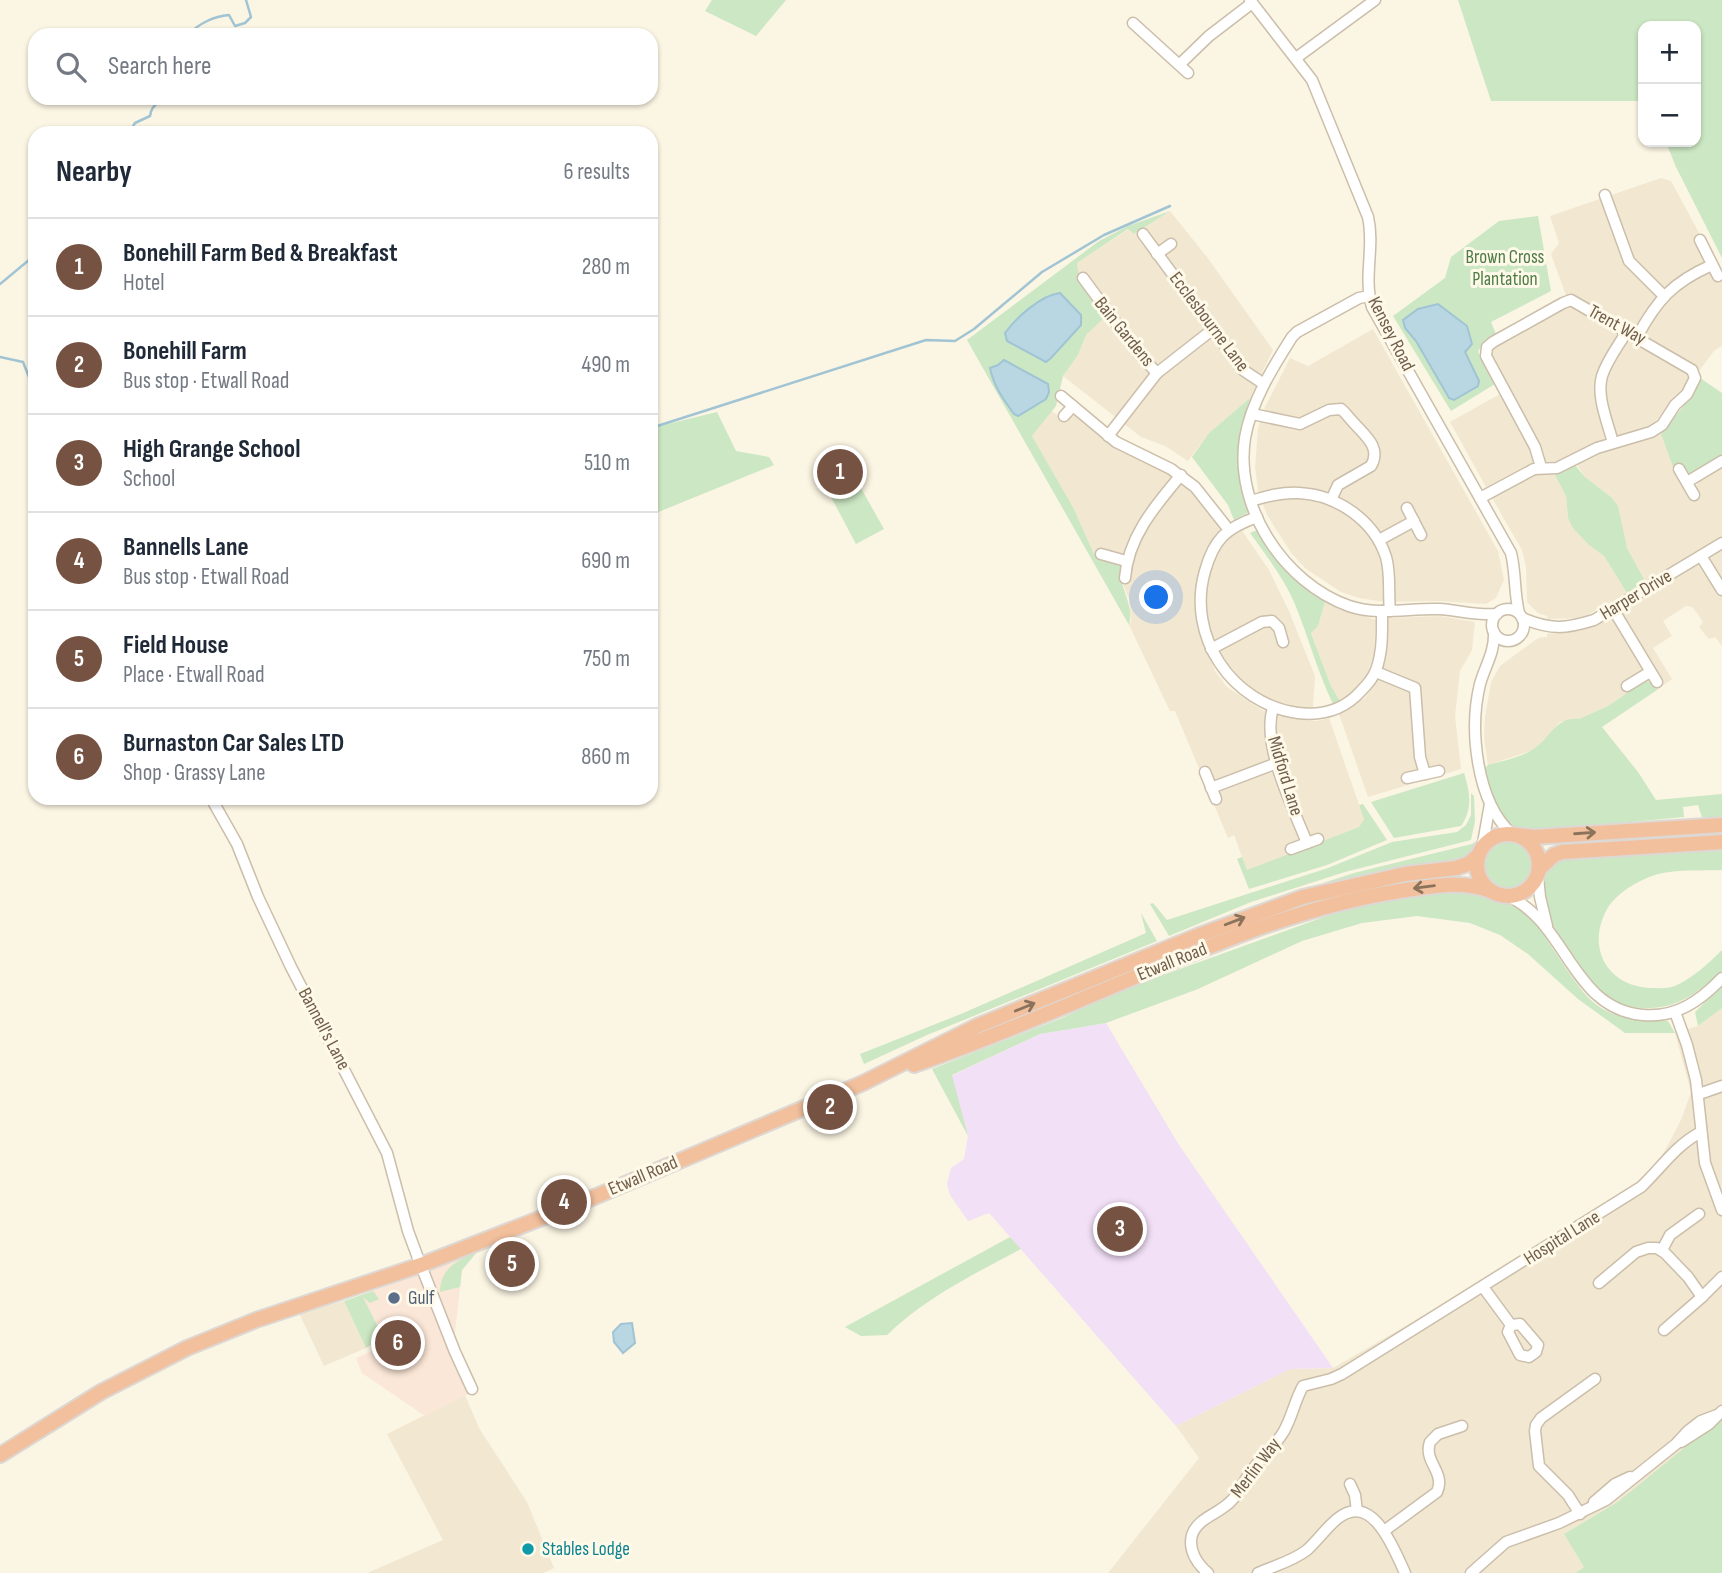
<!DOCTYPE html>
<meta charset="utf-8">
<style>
body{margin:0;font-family:"Sofia Sans Condensed",sans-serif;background:#f6f6f7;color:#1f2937}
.controls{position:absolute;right:21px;top:21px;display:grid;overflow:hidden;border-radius:14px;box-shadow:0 2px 5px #0004}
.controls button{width:63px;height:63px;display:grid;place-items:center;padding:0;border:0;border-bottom:2px solid #e0e1e3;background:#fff;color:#1f2937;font:35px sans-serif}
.you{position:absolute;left:1157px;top:598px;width:24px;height:24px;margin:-18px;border:5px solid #fff;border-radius:50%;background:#1a73e8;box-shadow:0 0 0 10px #1a73e833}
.badge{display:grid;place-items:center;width:46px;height:46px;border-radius:50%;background:#755241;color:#fff;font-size:23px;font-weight:700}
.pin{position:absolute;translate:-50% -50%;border:4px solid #fff;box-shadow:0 2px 7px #0006}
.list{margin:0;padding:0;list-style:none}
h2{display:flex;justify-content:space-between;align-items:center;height:91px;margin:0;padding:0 28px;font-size:30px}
h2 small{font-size:23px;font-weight:400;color:#747a83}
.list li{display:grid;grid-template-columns:46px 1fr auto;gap:21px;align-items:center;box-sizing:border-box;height:98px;padding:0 28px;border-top:2px solid #e0e1e3}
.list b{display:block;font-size:26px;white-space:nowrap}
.list p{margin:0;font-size:23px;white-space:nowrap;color:#747a83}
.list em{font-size:23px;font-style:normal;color:#747a83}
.icon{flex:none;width:38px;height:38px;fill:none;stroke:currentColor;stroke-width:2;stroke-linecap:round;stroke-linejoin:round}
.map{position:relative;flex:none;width:1722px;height:1573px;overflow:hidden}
.search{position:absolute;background:#fff;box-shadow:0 2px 5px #0004;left:28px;top:28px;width:630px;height:77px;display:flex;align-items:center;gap:18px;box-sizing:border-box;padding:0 24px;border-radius:21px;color:#747a83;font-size:26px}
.panel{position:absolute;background:#fff;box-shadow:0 2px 5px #0004;left:28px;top:126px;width:630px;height:679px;border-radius:21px}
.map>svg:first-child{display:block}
.residential{fill:#f2e8d2}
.commercial{fill:#fbe7d7}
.education{fill:#f2e0f7}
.green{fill:#cce7c3;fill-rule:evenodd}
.water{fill:#b9d7e3;stroke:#a0c4d4;stroke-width:2}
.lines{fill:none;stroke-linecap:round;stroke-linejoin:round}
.stream{stroke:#a0c4d4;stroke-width:2.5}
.minor-casing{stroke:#cbbeaa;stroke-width:13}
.highway-casing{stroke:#ddd8d4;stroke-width:18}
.minor{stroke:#fff;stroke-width:10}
.highway{stroke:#f2c09d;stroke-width:14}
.oneway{stroke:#8b725b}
.service-dot{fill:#5c6f8a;stroke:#fef9e9;stroke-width:2.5}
.culture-dot{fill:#0f9aa8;stroke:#fef9e9;stroke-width:2.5}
.labels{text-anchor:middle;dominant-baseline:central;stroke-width:6;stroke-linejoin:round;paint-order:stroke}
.park-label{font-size:19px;fill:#4e7c46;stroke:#fef9e9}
.street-label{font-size:19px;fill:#715e4b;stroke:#fef9e9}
.service-label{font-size:19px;fill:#4e5e75;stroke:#fef9e9;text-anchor:start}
.culture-label{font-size:19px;fill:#0d838f;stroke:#fef9e9;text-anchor:start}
</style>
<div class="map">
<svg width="1722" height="1573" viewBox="0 0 1722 1573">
<rect width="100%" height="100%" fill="#fbf5e3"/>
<g class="residential">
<polygon points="1661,178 1671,181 1722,275 1722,346 1715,350 1698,372 1694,364 1685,387 1668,404 1654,424 1661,434 1673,467 1672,469 1690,498 1698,492 1696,486 1699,482 1722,468 1722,646 1715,637 1709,639 1699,627 1703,622 1697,613 1692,607 1686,606 1663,621 1672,636 1653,648 1672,679 1657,690 1651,682 1643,682 1608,706 1579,719 1560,722 1534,750 1488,765 1484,737 1485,717 1491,682 1500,666 1538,638 1547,637 1547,634 1580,630 1598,624 1655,591 1645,581 1627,548 1611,497 1585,477 1570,454 1558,461 1534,462 1486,487 1450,422 1509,389 1490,354 1491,348 1569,304 1551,254 1559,243 1550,216"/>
<polygon points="1170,211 1207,257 1273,350 1250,398 1209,433 1188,461 1165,446 1141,437 1063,376 1078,355 1086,335 1105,316 1079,277 1077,263 1129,229 1134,234"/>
<polygon points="1373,329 1498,551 1504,580 1496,598 1486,604 1439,601 1384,602 1359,598 1341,592 1305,568 1292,554 1267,515 1258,490 1255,467 1258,428 1265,407 1290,358 1308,366"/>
<polygon points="1052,411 1066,422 1071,416 1076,416 1116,448 1168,474 1191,491 1202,504 1220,529 1207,547 1195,589 1197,624 1215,671 1227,687 1262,710 1303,720 1317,721 1329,718 1364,819 1359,827 1247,871 1234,835 1228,838 1175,711 1170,711 1129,625 1131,621 1129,599 1122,582 1122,565 1094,554 1073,507 1032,436"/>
<polygon points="1543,473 1555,475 1566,496 1568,518 1589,545 1604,556 1627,593 1582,618 1548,619 1547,616 1538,613 1527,602 1526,567 1522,550 1492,498 1532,476"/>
<polygon points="1241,529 1269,570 1289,611 1315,676 1313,708 1290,706 1267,698 1248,687 1222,660 1208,629 1206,593 1214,559 1229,536"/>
<polygon points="1325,602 1376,620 1374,652 1367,676 1351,694 1340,701 1331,686 1311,632 1318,626"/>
<polygon points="1440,616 1475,622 1472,650 1460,671 1455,716 1461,769 1368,797 1339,714 1365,698 1378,679 1386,651 1388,618"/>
<polygon points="1722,1008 1722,1417 1619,1501 1564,1534 1584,1567 1575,1573 1108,1573 1199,1458 1176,1426 1290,1369 1333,1368 1457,1296 1639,1181 1662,1156 1681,1120 1691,1092 1675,1033 1698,1026"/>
<polygon points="344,1301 366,1348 324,1366 299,1313"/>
<polygon points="465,1395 479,1428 527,1502 554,1568 543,1573 367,1573 443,1540 387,1434"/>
</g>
<polygon class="commercial" points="477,1252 462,1270 454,1341 476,1390 425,1416 362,1373 356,1358 386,1345 362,1295"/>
<polygon class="education" points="1106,1023 1179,1145 1333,1368 1290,1369 1176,1426 989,1213 968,1221 950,1195 947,1184 951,1168 964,1159 968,1136 951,1076 1040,1034"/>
<g class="green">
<polygon points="712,0 786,0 756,36 705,11"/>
<polygon points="1458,0 1722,0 1722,258 1676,167 1666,142 1696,142 1696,26 1643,26 1643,101 1491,101"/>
<path d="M1170,211l-36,23 -6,-5 -51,34 2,14 27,39 -20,19 -8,20 -15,21 -7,30 -24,30 41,71 21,47 28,10c0,6 -1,13 0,19 4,15 11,26 7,42l-162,-285 132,-99 29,-15z"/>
<path d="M1538,216l13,75 -60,31 5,12 -13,8 -5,10 17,32 -44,27 -58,-95 52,-38 6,-21 48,-36zM1412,314l53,38 14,29 -31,17 -32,-57 -11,-13 -1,-7z"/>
<polygon points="1700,378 1722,393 1722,457 1691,475 1680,464 1673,467 1661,434 1694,393"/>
<path d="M1250,398c-12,38 -17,76 -1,114l-15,8 -6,-15 -36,-48 17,-24z"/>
<polygon points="717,412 736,451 769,457 774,465 651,515 651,428"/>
<polygon points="1575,465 1585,477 1611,497 1618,506 1627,548 1645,581 1627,593 1604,556 1589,545 1573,528 1568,518 1566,496 1555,475"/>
<polygon points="858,483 884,529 856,544 831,497"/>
<path d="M1257,530c21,33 36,49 68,72l-7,24 -7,7 20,53 9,15 -7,3c-16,-33 -25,-69 -39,-102 -11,-25 -28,-47 -44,-69z"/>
<path d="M1643,682h8l6,8 -55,37 36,45 18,28 66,-6v23h-20l-4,-12 -15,2 1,10 -159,15 -20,-10 -13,-20 -8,-33 4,-4c14,-4 35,-8 47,-17 15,-11 22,-32 44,-29l29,-13z"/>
<path d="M1464,773c6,20 9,35 -3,53l-67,12 -23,-36z"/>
<polygon points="1471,793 1474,796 1475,821 1471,840 1345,872 1251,902 1169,936 1150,904 1153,903 1167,920 1328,868 1392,842 1457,832 1466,825 1471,815"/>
<polygon points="1363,804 1387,840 1327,865 1249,889 1237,859 1242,857 1247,870 1359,827 1364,819 1359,805"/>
<path d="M1481,828c1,15 -7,25 -22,33l-136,22 31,-10 118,-29 5,-3z"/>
<circle cx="1509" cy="865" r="25"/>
<path d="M1722,848v22c-21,1 -44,-1 -64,4 -19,6 -43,19 -52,37 -19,37 1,74 43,77 9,0 18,1 26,-2 18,-8 34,-23 47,-36v21c-20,18 -41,36 -70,37 -16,1 -33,-3 -46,-12 -16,-11 -50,-61 -57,-79 -5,-12 -8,-36 -1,-48 4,-8 14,-11 22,-13z"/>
<path d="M1462,893c21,3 48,8 65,22 10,9 19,23 26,34 37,55 44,72 115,72l7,12h-50l-47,-34 -50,-45 -28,-19 -30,-12 -53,-7 -55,7 -60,18 -104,48 -92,34 -66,11 -88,41 16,61 -36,-67 130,-51 57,-27 213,-77 51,-14 44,-6z"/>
<polygon points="1141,913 1157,941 927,1035 864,1064 860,1054 961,1014 1146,933"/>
<polygon points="1722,986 1722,1008 1698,1026 1695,1012"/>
<path d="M1010,1237l11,12c-47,25 -96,49 -134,86l-26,1 -16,-9z"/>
<path d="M477,1252l-15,18 -2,17 -20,5c0,-23 17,-32 37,-40z"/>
<polygon points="373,1291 379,1299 370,1303 363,1297 383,1337 366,1348 344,1301"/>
<polygon points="1722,1417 1722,1573 1575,1573 1584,1567 1564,1534 1619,1501"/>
</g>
<g class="water">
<path d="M1060,293l21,22v10l-30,33 -5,4 -39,-21 -2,-8c11,-15 36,-38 55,-40z"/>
<polygon points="1438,304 1467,326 1472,344 1465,352 1479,381 1478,386 1454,400 1449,398 1416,341 1405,328 1403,320 1418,309"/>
<path d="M1004,360l44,24 1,8 -3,7 -28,17 -4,-2c-11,-15 -20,-27 -24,-46l8,-3z"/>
<polygon points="632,1323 635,1343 623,1353 614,1342 613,1332 621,1324"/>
</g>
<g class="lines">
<g class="stream">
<path d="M188,35c10,-11 26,-19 41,-20l6,11 10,-3 6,-6 -5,-17"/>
<path d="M129,133l6,-10 15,-7c3,-21 23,-13 37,-18"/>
<polyline points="0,284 35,255"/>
<polyline points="0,357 23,362 35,392"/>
<polyline points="651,428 926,340 955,341 974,329 1042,272 1104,235 1170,206"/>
</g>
<defs>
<g id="minor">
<path d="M1250,0l62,80 56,137c7,30 -5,59 4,90l139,246c5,20 3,40 8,60"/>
<polyline points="1133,23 1188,73"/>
<polyline points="1296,58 1375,0"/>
<polyline points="1180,64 1209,36 1252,3"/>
<polyline points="1605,195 1629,261 1663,295"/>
<polyline points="1143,234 1243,370 1264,384"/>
<polyline points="1700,240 1718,276"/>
<polyline points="1157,254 1171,244"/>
<polyline points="1083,278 1140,355 1157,373"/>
<path d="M1369,296l-10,2 -62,34 -5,5c-19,30 -41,65 -47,101 -11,69 39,145 104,168 29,10 60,2 90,3 19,1 38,7 58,5"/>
<path d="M1637,337c20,-37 36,-55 75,-72"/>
<polyline points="1061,396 1116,442 1171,469 1195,487 1229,530"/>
<path d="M1252,414l48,10 29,-14 12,-1c5,4 7,8 12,13 11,13 29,25 18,44l-33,19 -7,15"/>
<polyline points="1064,416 1073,406"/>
<polyline points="1108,436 1157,373 1212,330"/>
<path d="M1613,443c-5,-20 -17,-47 -11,-67 5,-16 17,-31 25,-45"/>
<polyline points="1679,469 1694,495"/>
<polyline points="1687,482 1722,461"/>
<polyline points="1480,498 1534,469 1557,468 1597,448 1651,432 1662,425 1675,405 1687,394 1695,378 1692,370 1571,300 1563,303 1493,342 1487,347 1486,356 1535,447 1541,467"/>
<path d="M1251,501c16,-5 31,-9 48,-8 38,2 75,27 87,64 5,17 2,36 4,54"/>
<polyline points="1407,508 1421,535"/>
<path d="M1257,517c-31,11 -43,22 -52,54 -19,65 27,133 93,142 25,3 46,-3 63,-22 6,-6 12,-13 15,-21 7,-19 6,-39 6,-59"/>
<polyline points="1379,540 1414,521"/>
<polyline points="1101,554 1126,561"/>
<polyline points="1701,556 1722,590"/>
<path d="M1125,578c3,-41 30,-72 56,-103"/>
<polyline points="1613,609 1657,682"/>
<circle cx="1508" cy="625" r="16"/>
<path d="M1522,618c29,12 43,11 72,2l128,-77"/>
<path d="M1494,632c1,20 -9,34 -14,52 -11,45 -4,118 32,150"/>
<polyline points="1211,649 1262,622 1272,621 1279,628 1283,642"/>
<polyline points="1376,672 1415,688 1420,757 1425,774"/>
<polyline points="1627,686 1650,672"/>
<path d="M1273,708c-12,37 20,99 34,135"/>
<polyline points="1205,772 1216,799"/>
<polyline points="1407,778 1439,771"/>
<polyline points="1211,788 1277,763"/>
<polyline points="211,798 237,844 258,897 291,967 387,1153 408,1231 418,1258 455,1352 472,1389"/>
<polyline points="1291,849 1318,839"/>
<polyline points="1482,849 1490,804"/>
<polyline points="1538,877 1540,897 1547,926"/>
<path d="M1507,896c60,25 64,113 136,119 33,3 57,-14 79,-37"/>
<polyline points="1675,1012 1687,1045 1696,1080 1705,1163 1722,1210"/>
<polyline points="1699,1094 1722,1086"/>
<polyline points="1662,1250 1670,1235 1699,1214"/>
<polyline points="1599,1283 1636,1252 1648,1248 1657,1248 1665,1253 1688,1277 1702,1297 1722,1277"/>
<polyline points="1483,1287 1511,1325 1520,1324 1538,1345 1536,1352 1529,1357 1520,1355 1508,1332 1511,1325"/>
<polyline points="1664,1330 1702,1297"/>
<polyline points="1681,1442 1709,1424 1722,1411"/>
<polyline points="1350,1484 1355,1495 1357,1511"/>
<polyline points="1594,1502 1615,1484 1630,1477"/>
<polyline points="1580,1514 1568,1495 1539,1466 1535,1431 1536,1425 1541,1418 1595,1379"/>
<path d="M1384,1531l53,-39c9,-20 -14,-30 -7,-50l8,-8 24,-8"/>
<path d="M1208,1573c-11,-9 -20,-23 -16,-38 6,-18 28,-21 40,-35 8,-8 11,-18 18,-27 10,-15 25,-26 34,-42 8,-14 11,-31 19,-45l28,-7 11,-5 299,-187c20,-19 35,-42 60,-55"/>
<path d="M1258,1573c16,-7 35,-12 49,-23 11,-10 19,-22 30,-31 35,-29 57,30 68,54"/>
<polyline points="1471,1573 1506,1542 1559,1523 1606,1500 1676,1444 1688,1431 1701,1421 1717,1415"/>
</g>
<g id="highway">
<circle cx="1508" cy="865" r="31"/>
<polyline points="1517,835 1534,837 1722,825"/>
<polyline points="1540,868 1554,855 1562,852 1722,842"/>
<path d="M914,1065c60,-21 119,-45 178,-70 104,-43 208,-91 321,-106 27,-4 52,-8 78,2"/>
<polyline points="0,1455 101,1392 187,1348 256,1320 421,1265 585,1201 863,1083 977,1026 1197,936 1303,897 1405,874 1456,868 1468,864 1479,855"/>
</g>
</defs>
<use href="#minor" class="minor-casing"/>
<use href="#highway" class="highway-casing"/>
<use href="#minor" class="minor"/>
<use href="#highway" class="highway"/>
</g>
<defs><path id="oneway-shaft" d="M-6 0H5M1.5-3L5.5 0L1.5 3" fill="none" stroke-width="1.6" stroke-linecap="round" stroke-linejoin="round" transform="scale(1.75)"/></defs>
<g class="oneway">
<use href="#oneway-shaft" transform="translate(1585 833) rotate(-4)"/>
<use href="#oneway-shaft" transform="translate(1424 887) rotate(173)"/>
<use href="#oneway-shaft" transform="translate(1235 921) rotate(-21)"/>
<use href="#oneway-shaft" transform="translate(1025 1007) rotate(-22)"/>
</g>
<circle class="service-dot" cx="394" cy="1298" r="7"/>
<circle class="culture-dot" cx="528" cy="1549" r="7"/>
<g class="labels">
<g class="park-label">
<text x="1505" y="257">Brown Cross<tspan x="1505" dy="22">Plantation</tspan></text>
</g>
<g class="street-label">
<text transform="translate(1209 322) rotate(53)">Ecclesbourne Lane</text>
<text transform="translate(1617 325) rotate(29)">Trent Way</text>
<text transform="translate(1124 332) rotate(51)">Bain Gardens</text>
<text transform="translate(1391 334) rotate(63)">Kensey Road</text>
<text transform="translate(1636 595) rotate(-31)">Harper Drive</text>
<text transform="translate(1285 776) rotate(73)">Midford Lane</text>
<text transform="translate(1172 962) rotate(-22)">Etwall Road</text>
<text transform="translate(324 1029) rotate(62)">Bannell's Lane</text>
<text transform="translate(643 1176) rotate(-23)">Etwall Road</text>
<text transform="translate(1562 1238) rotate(-32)">Hospital Lane</text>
<text transform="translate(1256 1468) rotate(-53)">Merlin Way</text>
</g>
<g class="service-label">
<text x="408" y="1298">Gulf</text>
</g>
<g class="culture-label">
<text x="542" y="1549">Stables Lodge</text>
</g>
</g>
</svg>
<div class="controls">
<button>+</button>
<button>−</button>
</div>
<div class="you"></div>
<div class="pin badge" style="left:840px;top:472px">1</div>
<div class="pin badge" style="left:830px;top:1107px">2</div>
<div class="pin badge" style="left:1120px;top:1229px">3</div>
<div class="pin badge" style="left:564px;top:1202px">4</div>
<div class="pin badge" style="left:512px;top:1264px">5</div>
<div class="pin badge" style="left:398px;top:1343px">6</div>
<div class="search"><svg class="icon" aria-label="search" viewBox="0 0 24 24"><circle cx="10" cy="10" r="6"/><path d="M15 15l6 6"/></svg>Search here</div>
<section class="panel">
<h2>Nearby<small>6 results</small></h2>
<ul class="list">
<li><span class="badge">1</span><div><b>Bonehill Farm Bed &amp; Breakfast</b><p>Hotel</p></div><em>280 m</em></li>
<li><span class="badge">2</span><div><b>Bonehill Farm</b><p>Bus stop · Etwall Road</p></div><em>490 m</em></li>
<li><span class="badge">3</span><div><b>High Grange School</b><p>School</p></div><em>510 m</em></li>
<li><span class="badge">4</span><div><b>Bannells Lane</b><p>Bus stop · Etwall Road</p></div><em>690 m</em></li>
<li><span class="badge">5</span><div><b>Field House</b><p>Place · Etwall Road</p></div><em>750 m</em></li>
<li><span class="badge">6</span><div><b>Burnaston Car Sales LTD</b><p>Shop · Grassy Lane</p></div><em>860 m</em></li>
</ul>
</section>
</div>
